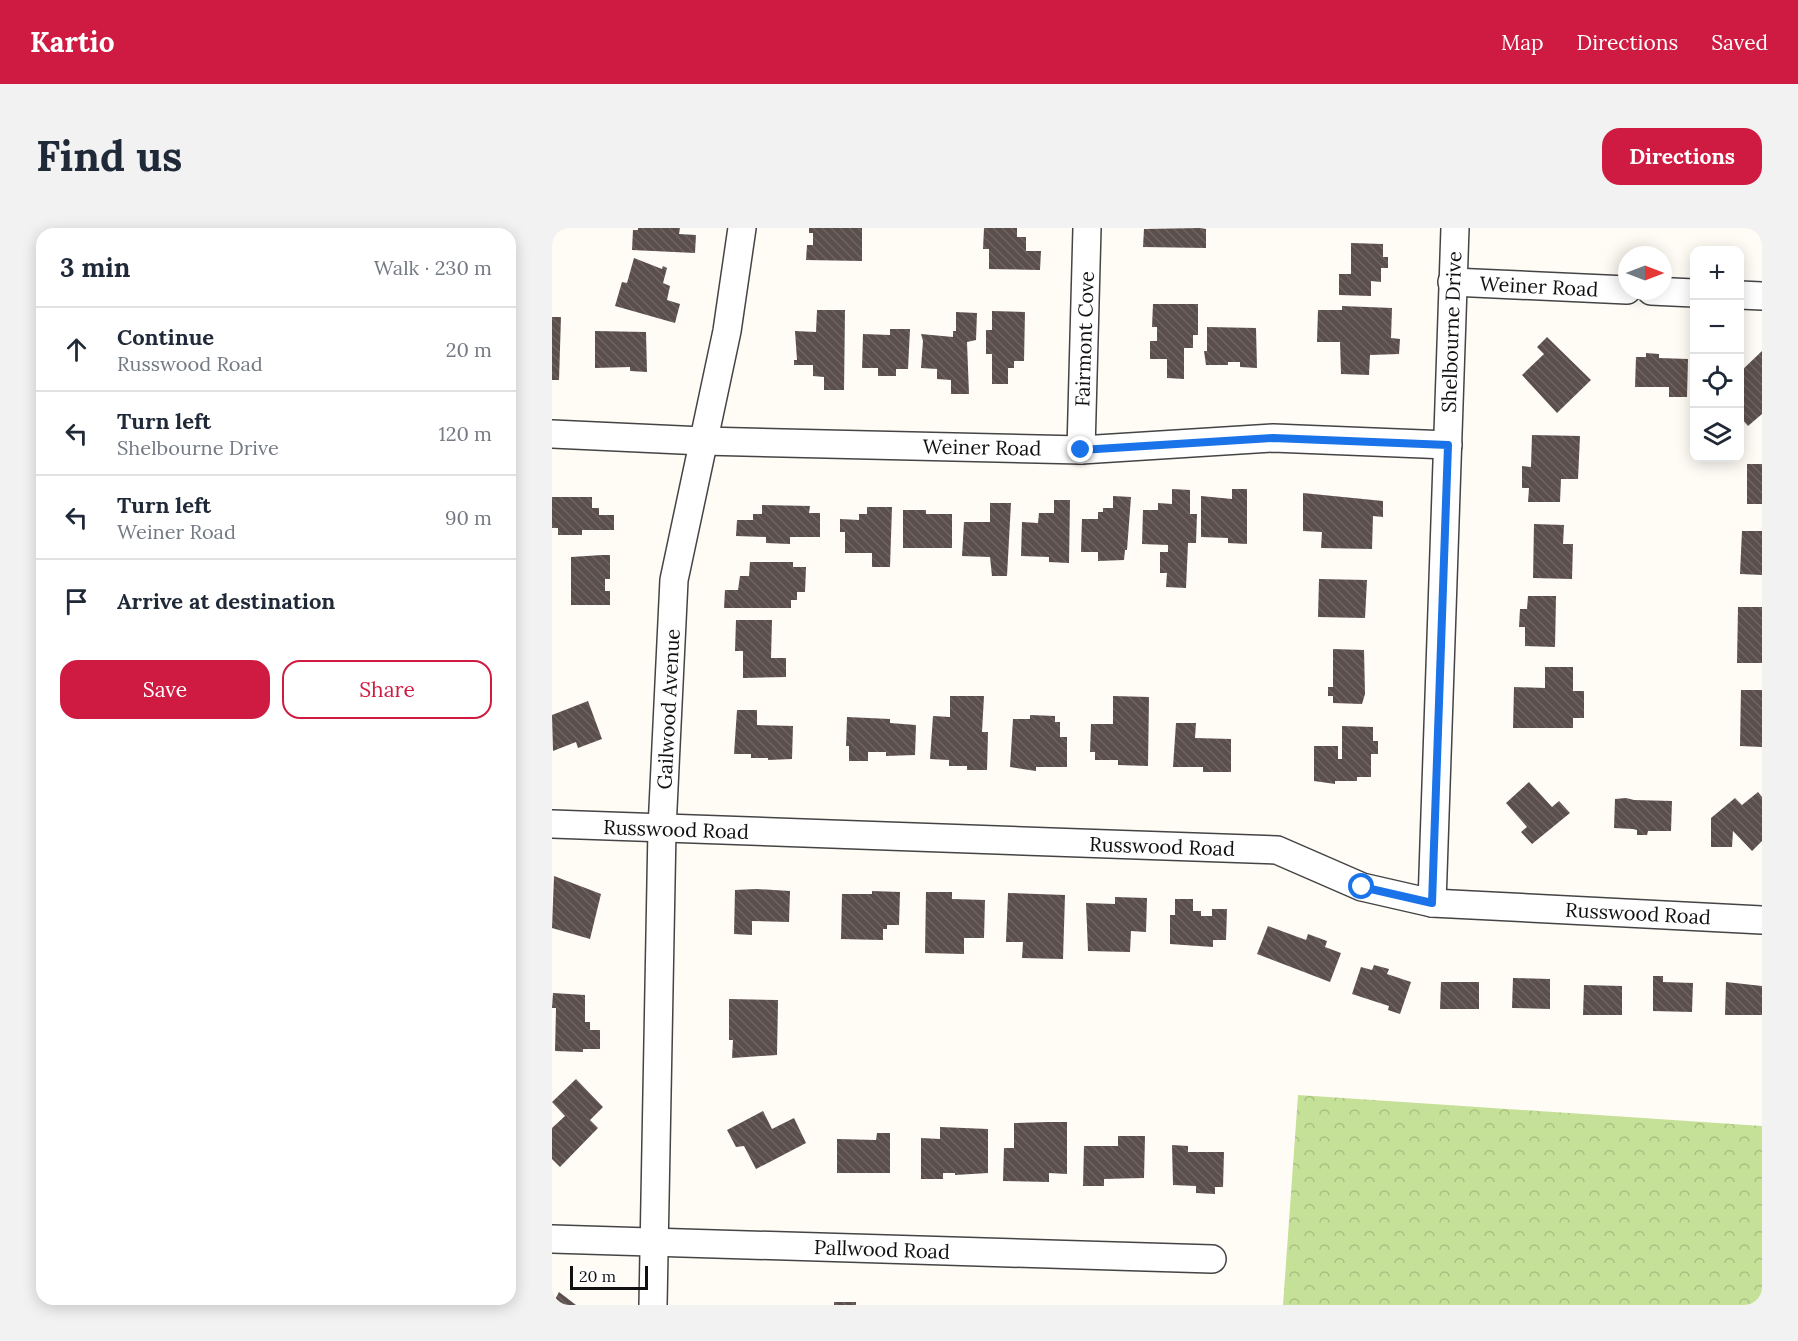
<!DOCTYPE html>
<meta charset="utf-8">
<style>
body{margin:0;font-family:Lora,serif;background:#f2f2f3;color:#1f2937}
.controls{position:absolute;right:18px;top:18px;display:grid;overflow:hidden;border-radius:12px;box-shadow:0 3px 15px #0003}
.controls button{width:54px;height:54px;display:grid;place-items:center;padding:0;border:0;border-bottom:2px solid #e0e1e3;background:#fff;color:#1f2937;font:30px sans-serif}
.compass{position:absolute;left:1066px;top:18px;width:54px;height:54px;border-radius:50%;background:#fff;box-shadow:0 3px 15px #0003;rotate:90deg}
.scale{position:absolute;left:18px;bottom:15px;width:78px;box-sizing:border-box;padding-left:6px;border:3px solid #111;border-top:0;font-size:16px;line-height:21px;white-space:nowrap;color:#111;-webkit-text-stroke:4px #fff;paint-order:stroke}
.stop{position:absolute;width:18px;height:18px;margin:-14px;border:4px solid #1a73e8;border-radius:50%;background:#fff}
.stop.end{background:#1a73e8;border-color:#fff;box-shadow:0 2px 6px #0008}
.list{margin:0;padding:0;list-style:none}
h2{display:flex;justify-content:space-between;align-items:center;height:78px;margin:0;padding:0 24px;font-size:26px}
h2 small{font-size:20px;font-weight:400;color:#747a83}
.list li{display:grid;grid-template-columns:39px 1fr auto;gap:18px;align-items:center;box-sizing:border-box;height:84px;padding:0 24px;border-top:2px solid #e0e1e3}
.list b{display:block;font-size:22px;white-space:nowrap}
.list p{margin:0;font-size:20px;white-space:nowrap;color:#747a83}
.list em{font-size:20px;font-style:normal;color:#747a83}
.actions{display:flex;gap:12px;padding:18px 24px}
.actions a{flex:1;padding:14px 0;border:2px solid #cf1b42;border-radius:18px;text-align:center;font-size:21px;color:#cf1b42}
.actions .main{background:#cf1b42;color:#fff}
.icon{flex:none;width:33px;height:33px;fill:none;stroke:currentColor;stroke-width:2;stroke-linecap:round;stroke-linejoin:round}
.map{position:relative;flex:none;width:1210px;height:1077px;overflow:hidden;border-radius:18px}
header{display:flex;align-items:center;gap:36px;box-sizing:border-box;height:84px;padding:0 30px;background:#cf1b42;color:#fff}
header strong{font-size:28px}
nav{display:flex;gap:33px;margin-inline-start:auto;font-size:21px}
.intro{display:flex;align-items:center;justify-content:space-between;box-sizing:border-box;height:144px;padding:0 36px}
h1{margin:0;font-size:42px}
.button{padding:15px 27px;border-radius:18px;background:#cf1b42;color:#fff;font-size:21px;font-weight:700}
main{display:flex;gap:36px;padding:0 36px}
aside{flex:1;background:#fff;border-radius:18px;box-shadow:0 3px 15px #0003}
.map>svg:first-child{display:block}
.forest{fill:url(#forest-crowns)}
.building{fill:url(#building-back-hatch)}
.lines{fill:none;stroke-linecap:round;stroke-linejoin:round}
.minor-casing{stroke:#444;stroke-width:30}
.minor{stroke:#fff;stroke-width:27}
.route{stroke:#1a73e8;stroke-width:8}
.labels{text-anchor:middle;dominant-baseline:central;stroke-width:6;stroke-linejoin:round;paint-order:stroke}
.street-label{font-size:20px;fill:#111;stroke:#fff}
</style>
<header>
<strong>Kartio</strong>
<nav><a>Map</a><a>Directions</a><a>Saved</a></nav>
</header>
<div class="intro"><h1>Find us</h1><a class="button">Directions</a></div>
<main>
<aside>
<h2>3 min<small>Walk · 230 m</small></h2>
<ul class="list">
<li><svg class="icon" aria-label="ahead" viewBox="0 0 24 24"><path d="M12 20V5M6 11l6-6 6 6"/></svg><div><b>Continue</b><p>Russwood Road</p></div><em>20 m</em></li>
<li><svg class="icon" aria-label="left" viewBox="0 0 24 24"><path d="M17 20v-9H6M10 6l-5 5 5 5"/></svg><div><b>Turn left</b><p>Shelbourne Drive</p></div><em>120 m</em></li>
<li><svg class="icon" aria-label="left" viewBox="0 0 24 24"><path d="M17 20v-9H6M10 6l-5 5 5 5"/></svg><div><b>Turn left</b><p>Weiner Road</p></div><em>90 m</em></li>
<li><svg class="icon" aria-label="arrive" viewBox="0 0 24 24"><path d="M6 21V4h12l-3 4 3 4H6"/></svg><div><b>Arrive at destination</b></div></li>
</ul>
<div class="actions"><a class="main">Save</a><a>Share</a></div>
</aside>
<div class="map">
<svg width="1210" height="1077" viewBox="0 0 1210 1077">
<defs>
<pattern id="forest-crowns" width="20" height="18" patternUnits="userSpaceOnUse" patternTransform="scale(1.5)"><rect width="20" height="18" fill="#c5e197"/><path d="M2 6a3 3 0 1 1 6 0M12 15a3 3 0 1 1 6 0" fill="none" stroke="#a8c081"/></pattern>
<pattern id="building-back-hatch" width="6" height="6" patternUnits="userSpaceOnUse" patternTransform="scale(1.5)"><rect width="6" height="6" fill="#5b4f4c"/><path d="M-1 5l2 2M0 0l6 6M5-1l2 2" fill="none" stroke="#6e6462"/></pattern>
</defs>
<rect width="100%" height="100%" fill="#fffbf5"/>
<polygon class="forest" points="746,867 1210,898 1210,1077 731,1077"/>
<g class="building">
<polygon points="86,0 128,0 127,6 144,7 143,25 80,22 81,2 86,2"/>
<polygon points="257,0 310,0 310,33 254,32 255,17 261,17 261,5 257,5"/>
<polygon points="432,0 465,0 465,9 474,9 474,23 489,23 488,42 437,41 437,21 431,21"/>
<polygon points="648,0 654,1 654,20 591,19 592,1"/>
<polygon points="799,15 831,16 831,29 836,29 836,40 829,40 829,54 819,53 819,68 787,67 787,46 799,46"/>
<polygon points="82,30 110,41 111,38 115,40 111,55 118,58 115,72 128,76 123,95 63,78 70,54 75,55"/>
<polygon points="601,76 646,76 646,107 641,107 641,120 632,120 632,151 615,150 615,131 598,131 598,113 605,113 605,99 600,99"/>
<polygon points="790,78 840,80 839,110 848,111 847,126 818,127 817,147 789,146 788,114 765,114 766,82 790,82"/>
<polygon points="265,82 293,82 292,162 272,162 272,149 261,148 261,137 242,137 242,132 245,132 243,103 264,104"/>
<polygon points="440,83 473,84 472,133 462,133 462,140 456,140 456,156 440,156 440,126 434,126 434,102 440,102"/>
<polygon points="404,84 425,85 424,112 415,114 417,166 399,166 399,152 385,151 385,141 369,140 371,113 369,106 401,109 401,103 404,103"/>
<polygon points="0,89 9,89 7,152 0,152"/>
<polygon points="655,99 704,100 705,140 688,139 688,134 676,134 676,137 654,137 652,123 655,123"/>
<polygon points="338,101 358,101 356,141 344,141 344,148 326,148 326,140 310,140 311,106 338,107"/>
<polygon points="43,103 94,104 95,144 78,143 78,139 43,140"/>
<polygon points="995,109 1039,152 1005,185 970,147 992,126 985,119"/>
<polygon points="1210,123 1210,186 1196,198 1188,189 1190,146 1188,144"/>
<polygon points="1094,125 1107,126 1107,130 1136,131 1135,169 1117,169 1117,159 1083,159 1084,129 1094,129"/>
<polygon points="980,207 1028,208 1026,251 1009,251 1008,274 976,274 977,260 970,260 970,238 979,239"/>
<rect x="1195" y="236" width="15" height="40"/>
<polygon points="620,261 638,262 638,286 645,286 644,315 636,315 634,360 614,359 615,345 608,345 608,324 616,324 616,317 590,316 591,282 606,282 606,275 620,276"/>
<polygon points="680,261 695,261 695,316 676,315 676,310 649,309 649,268 680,271"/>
<polygon points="751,265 831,273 831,289 821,288 820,321 769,320 770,304 751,303"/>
<polygon points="561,268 579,269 575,322 573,322 572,332 546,333 546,324 529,324 530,291 546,291 546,284 551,284 551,280 561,280"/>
<polygon points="0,269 40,269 40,280 47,280 47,287 62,287 62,302 30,302 30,307 6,307 6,300 0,300"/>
<polygon points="502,272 518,272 517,335 497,334 497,329 469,328 470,294 486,295 487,285 502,285"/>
<polygon points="438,275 459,275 455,348 440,348 438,329 410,328 412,294 438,294"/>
<polygon points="210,277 258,278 257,285 268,285 268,309 238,309 238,316 214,315 214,309 184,308 185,292 201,292 201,286 210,286"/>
<polygon points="315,279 340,279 338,339 320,339 320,325 293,325 293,304 288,304 288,291 307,292 307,286 315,286"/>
<polygon points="351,282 374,282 374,286 400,286 400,320 351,320"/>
<polygon points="982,296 1012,297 1011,316 1021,316 1020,351 981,350"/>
<polygon points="1190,303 1210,303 1210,347 1188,346"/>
<polygon points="50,327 58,327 58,351 53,351 53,363 58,363 58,377 19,377 19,329"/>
<polygon points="198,334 241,334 241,339 254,339 253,364 245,364 245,372 239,372 239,380 172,380 173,362 186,362 188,348 197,348"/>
<polygon points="767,351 815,352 813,390 766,389"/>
<polygon points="976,368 1004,368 1003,419 973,418 973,399 967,399 968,381 975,381"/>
<polygon points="1186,379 1210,379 1210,435 1185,435"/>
<polygon points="184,392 220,392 219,430 234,430 234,449 191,450 191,423 183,423"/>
<polygon points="781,421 812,422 813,466 810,476 781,475 781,468 776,468 776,459 781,459"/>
<polygon points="993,439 1021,439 1021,463 1032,463 1032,490 1021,490 1021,500 961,500 962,459 993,460"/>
<polygon points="1189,462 1210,462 1210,519 1188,518"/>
<polygon points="398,468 432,468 430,504 436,504 435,542 415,542 415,538 397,538 397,532 378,531 381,488 398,489"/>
<polygon points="561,468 597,469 596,538 566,537 566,532 543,532 543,524 538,524 539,496 561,496"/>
<polygon points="36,473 50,511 26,520 24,514 1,523 0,487"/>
<polygon points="185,482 205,482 205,497 241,498 240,531 216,532 216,530 199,530 199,526 182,526"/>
<polygon points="478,487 503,488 503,494 508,494 508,509 515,509 515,539 484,539 484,543 458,539 461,491 478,491"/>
<polygon points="295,489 338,491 338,495 364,497 363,527 334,528 334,524 316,524 316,533 297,533 297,518 294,518"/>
<polygon points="624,495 644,495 643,510 679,511 679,544 651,544 651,539 621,539"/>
<polygon points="790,498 821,499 821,513 826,513 826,526 819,526 819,549 805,549 805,553 783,553 783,556 762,553 762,518 786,518 786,531 790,531"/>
<polygon points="977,554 1000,579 1007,573 1018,585 980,616 969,604 975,599 954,575"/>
<polygon points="1206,564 1210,569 1210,613 1200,623 1181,603 1180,619 1159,619 1159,590 1183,570 1190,577"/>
<polygon points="1074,570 1082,572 1120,573 1119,603 1096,603 1095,607 1085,607 1085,602 1081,601 1062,600 1063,571"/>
<polygon points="2,648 49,666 38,711 0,700"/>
<polygon points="204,661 238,663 237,694 200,693 200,707 182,706 183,662"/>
<polygon points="320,663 348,664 347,697 335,697 335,701 331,701 331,712 289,711 290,666 320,666"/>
<polygon points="374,664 400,664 400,671 433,672 432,710 412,710 412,726 373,725"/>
<polygon points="456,665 513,667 511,731 470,730 471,714 454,714"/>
<polygon points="563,669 595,670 594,704 579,703 578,724 536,723 534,675 563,676"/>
<polygon points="623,671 641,671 641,683 649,683 649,688 660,688 660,681 675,681 674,712 661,712 661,719 618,716 618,687 623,687"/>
<polygon points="716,698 754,712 756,706 775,713 773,719 789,725 778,754 705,726"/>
<polygon points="822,737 837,741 835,746 859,754 848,786 836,782 837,778 800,766 809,739 820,742"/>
<polygon points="1101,748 1111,748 1111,754 1141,755 1140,784 1101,783"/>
<polygon points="961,750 998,751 998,781 960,780"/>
<polygon points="889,754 927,754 927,781 888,781"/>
<polygon points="1174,754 1210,758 1210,787 1173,787"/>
<polygon points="1032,757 1070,758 1070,787 1031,787"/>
<polygon points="1,765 33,767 33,794 38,794 38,802 48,802 48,821 31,821 31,824 3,823 4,780 0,780"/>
<polygon points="177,771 226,772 225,827 180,830 181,812 177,812"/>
<polygon points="24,851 51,879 38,892 46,900 8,939 0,931 0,900 13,888 0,874"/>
<polygon points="211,883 220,901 242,890 254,915 204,941 192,918 184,919 175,902"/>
<polygon points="496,894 515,894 515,946 497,945 497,954 451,953 452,920 462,920 462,895"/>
<polygon points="388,899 436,901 436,945 403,947 403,945 391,945 391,951 369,951 369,910 388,911"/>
<polygon points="325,905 338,905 338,945 285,945 285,911 324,912"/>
<polygon points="566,908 593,908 592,950 552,951 552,958 531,958 532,918 566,918"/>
<polygon points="620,917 636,918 636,924 672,924 671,959 663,959 663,966 644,965 644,958 621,957"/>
<polygon points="7,1064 24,1077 0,1077"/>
<rect x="282" y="1074" width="22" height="3"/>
</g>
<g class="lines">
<defs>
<g id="minor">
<polyline points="900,54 1075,62"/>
<polyline points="1099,63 1142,65"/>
<polyline points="1188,67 1210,68"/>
<polyline points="0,206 151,213 529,222 721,210 896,217"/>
<polyline points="529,222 535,0"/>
<polyline points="0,596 725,622 810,659 880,675 1210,692"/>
<polyline points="880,675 903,0"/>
<polyline points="0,1011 660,1031"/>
<polyline points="101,1077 110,601 122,352 175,103 190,0"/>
</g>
</defs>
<use href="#minor" class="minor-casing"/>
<use href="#minor" class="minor"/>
</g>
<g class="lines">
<polyline class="route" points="529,222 721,210 896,217 880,675 810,659"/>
</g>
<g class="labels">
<g class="street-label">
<text transform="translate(987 58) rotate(3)">Weiner Road</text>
<text transform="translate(899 104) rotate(-88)">Shelbourne Drive</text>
<text transform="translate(532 111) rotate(-88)">Fairmont Cove</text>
<text transform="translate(430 219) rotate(1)">Weiner Road</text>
<text transform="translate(116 481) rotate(-87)">Gailwood Avenue</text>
<text transform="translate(124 601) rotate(2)">Russwood Road</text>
<text transform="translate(610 618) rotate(2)">Russwood Road</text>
<text transform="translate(1086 685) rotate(3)">Russwood Road</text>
<text transform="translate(330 1021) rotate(2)">Pallwood Road</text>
</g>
</g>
</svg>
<div class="controls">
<button>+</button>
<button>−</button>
<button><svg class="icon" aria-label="locate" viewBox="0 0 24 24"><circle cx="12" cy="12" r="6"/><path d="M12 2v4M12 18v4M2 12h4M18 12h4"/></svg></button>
<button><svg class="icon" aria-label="layers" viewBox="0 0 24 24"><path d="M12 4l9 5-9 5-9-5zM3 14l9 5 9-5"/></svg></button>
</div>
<svg class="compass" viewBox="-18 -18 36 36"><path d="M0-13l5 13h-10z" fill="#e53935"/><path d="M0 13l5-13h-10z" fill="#747a83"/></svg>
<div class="scale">20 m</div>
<div class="stop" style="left:810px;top:659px"></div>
<div class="stop end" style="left:529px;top:222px"></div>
</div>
</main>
